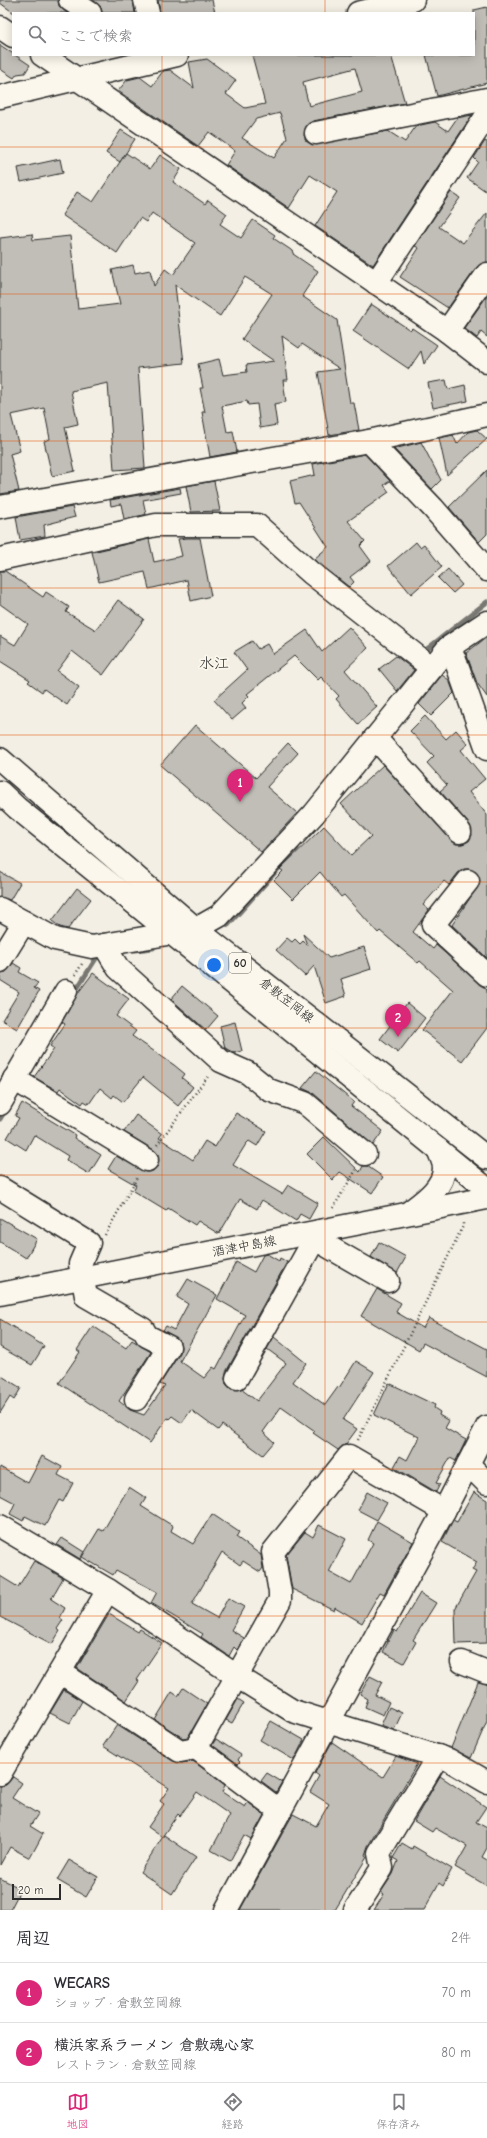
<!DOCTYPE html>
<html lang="ja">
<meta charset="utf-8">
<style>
body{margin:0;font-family:"Comic Neue","Klee One",sans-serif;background:#f2f2f3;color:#2b2b33}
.scale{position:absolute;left:12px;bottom:10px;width:49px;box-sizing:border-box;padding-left:4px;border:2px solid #2b2b2b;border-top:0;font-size:11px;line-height:14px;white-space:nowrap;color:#2b2b2b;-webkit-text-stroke:3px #fbf7ec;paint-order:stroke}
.you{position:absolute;left:214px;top:965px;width:14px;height:14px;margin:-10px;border:3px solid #fff;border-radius:50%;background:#1a73e8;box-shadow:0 0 0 6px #1a73e833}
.badge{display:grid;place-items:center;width:26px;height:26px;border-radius:50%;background:#db2777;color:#fff;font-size:13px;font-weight:700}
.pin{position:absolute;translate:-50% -33px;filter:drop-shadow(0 1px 2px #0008)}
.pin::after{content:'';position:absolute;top:21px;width:14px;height:12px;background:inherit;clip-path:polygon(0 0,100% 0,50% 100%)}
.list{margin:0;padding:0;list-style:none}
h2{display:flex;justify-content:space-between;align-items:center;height:52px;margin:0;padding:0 16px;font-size:17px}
h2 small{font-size:13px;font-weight:400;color:#7c7c81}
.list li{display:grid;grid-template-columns:26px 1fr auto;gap:12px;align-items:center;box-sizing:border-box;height:60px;padding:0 16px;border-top:1px solid #e1e1e2}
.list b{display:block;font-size:15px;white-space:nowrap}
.list p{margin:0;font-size:13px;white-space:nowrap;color:#7c7c81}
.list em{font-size:13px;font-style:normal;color:#7c7c81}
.icon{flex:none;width:22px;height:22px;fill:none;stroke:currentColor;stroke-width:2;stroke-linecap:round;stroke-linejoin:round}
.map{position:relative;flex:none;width:487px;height:1910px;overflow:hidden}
.search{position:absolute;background:#fff;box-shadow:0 2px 10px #0003;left:12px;right:12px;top:12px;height:44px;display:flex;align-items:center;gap:10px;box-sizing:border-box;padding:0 14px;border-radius:0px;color:#7c7c81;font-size:15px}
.sheet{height:172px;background:#fff}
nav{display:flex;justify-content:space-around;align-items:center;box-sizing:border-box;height:56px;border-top:1px solid #e1e1e2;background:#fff;font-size:11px;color:#7c7c81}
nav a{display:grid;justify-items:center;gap:2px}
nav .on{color:#db2777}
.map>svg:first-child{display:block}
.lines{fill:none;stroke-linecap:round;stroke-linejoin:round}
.stream{stroke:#787772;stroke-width:5}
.building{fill:#c0beb6;stroke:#2b2b2b;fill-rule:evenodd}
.minor-casing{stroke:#2b2b2b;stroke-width:25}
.major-casing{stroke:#2b2b2b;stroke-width:25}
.path{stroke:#2b2b2b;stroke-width:2.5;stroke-dasharray:1 3;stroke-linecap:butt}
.minor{stroke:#fbf7ec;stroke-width:22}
.major{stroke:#fbf7ec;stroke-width:22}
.grid{fill:none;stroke:#e8590c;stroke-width:1;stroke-opacity:0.55}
.labels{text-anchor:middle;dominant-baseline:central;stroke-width:3.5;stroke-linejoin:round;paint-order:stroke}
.shield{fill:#fbf7ec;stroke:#696865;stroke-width:1}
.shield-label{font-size:12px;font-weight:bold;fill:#2b2b2b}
.street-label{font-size:13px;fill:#2b2b2b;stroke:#fbf7ec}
.quarter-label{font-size:15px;fill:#2b2b2b;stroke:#fbf7ec}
</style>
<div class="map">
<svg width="487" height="1910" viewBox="0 0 487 1910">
<rect width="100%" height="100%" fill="#f3efe4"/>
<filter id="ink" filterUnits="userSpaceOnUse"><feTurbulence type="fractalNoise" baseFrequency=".025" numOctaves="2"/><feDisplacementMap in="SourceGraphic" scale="8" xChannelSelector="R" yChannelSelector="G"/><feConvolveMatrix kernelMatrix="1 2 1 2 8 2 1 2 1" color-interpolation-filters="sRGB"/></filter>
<g filter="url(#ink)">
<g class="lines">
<g class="stream">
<polyline points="422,653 487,602"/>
<polyline points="228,925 297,848"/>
<polyline points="135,950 153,948"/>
<polyline points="73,995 97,957"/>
<polyline points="0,1119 6,1109"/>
</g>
</g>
<g class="building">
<polygon points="0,0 58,0 59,6 67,13 14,13 0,3"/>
<polygon points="93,0 133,0 135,13 102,13 101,7"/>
<polygon points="158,0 212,0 215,13 160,13"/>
<polygon points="487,7 487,83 437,96 426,55 474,55 474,10"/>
<polygon points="0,45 30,65 25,73 17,74 14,78 0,69"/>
<path d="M252,55h139l14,48 -92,18 -5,3 -4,11 2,6 6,4 76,-14 17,11 11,-16 19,-4 13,9 9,-13 15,-3 -99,150 -58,-39 22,-34 -27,-17 -21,33 -63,-43 9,-14 -16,-12 -10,-7 -11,14 -80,-55 9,-11 13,-3 12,9 11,-15 7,-1 24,18 -5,-26 18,-3 29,21 -10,14 19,14 20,-4zM355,68l7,24 -53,14 -6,-24zM280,113l7,25 -13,20 -32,-20 14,-19z"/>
<polygon points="121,130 135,139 120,162 106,153"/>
<polygon points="485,141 487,142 487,192 467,178 478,162 474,158"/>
<polygon points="126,153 150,169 160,155 181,169 173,182 205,204 208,200 227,214 220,224 241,238 253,220 275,235 273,238 294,252 293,254 318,271 302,296 337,320 350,403 354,403 359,430 329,435 318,372 340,369 302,344 299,348 282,336 288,380 283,380 286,402 274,404 277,425 260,428 257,404 248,405 247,401 222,406 227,432 233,431 237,452 210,457 202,412 205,412 200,388 203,388 198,364 219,359 223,375 247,372 246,365 274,361 242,339 272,294 245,277 220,316 175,285 184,363 138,368 145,468 114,470 108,383 71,391 78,424 65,427 75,471 52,476 44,441 50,439 44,408 11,415 20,451 10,454 19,491 0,494 0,238 32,234 33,240 70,236 78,309 120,304 112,270 133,265 135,273 150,270 154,286 165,269 173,275 195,243 152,213 146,222 140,218 117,253 62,215 77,192 93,202"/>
<polygon points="60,159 63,173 21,182 18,168"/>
<polygon points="451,192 460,198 439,227 463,243 487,213 487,262 477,267 448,308 400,277 419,248 415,246"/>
<polygon points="487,296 487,337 481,332 477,338 464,328"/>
<polygon points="371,304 410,330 412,328 437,345 424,364 421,351 409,369 353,331"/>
<polygon points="446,380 448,389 465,385 468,401 433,408 428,383"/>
<polygon points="477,430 487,439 447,475 439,438 453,435 457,444 468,432"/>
<polygon points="421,442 441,480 432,489 394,449"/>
<polygon points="365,454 390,481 384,485 389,492 348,521 365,541 360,546 371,561 350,577 354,582 349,587 314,559 328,547 299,502 295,503 290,481 315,475 313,464"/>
<polygon points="487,470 487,534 479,542 449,507"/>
<polygon points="214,481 220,511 191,512 186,486"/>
<polygon points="180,488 181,493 143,500 146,514 144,515 124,519 121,504 111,506 110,500"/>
<polygon points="72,507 75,517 44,525 45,536 20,540 16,517"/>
<polygon points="187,538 200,538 211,596 191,601 187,580 149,589 145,572 99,582 92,552 149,539 154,562 182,556 178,539"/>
<polygon points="416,542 420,547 424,544 442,567 411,594 388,566"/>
<polygon points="448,569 462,585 453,593 438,578"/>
<polygon points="0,571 5,571 43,597 46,592 69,607 66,612 96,630 118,600 144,619 103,675 72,651 57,671 79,687 67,705 44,689 42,692 28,682 30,680 0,661 0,636 15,645 28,624 0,604"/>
<polygon points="349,627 368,648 345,670 377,707 358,724 336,699 339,696 321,677 318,680 294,656 247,694 249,696 242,703 246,708 232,720 214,700 247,670 234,652 252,641 258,649 267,644 273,654 307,630 322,652"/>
<polygon points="487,637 487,697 477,683 466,653"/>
<polygon points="396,656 414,670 397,691 379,669"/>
<polygon points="442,675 449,680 454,693 431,716 419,704"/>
<polygon points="425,716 446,739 456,730 468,744 461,750 485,779 469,792 487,815 487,958 452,925 480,883 479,876 470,869 464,869 458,873 449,885 444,881 423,905 429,910 413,932 433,949 436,945 487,990 487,1028 462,1061 422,1030 453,990 420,961 418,963 380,931 378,933 344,895 341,897 320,872 293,899 274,880 283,871 280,869 324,826 351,855 371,836 341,804 383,765 451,840 456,844 462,844 469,841 472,835 469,824 440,791 447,785 427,763 434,756 410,731"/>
<polygon points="195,725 256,778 288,743 298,753 267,787 297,813 261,852 160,765"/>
<polygon points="0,872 20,883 10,900 0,897"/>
<polygon points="77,888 91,899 68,929 60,927 52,921"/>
<polygon points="303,934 329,958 364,947 371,969 341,979 346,996 326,1003 314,966 305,976 276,950 287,938 292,942 295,939 300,944 303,941 307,945"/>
<polygon points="13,963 21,968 19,972 38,983 34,988 39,991 17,1029 2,1020 19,992 0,980 0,973 6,972"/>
<polygon points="93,973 129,999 116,1016 136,1031 132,1036 174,1065 185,1074 182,1078 193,1087 178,1106 143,1077 123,1102 114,1095 112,1098 100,1088 89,1104 84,1101 82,1104 60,1088 58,1091 34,1077 54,1049 50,1046 65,1024 62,1022 78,993"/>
<polygon points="182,986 218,1016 206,1030 171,999"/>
<polygon points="407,1003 425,1018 398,1053 380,1039"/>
<polygon points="235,1022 242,1051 234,1053 225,1048 220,1026"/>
<polygon points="316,1071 354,1102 351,1106 383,1131 373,1145 313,1093 302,1088"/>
<polygon points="22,1103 75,1135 74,1138 101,1155 89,1174 66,1160 68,1156 34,1135 26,1150 7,1138 19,1118 15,1116"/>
<polygon points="236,1113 266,1131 257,1146 249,1141 246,1144 233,1165 282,1194 288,1185 318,1203 309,1219 300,1214 296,1221 262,1200 257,1209 240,1199 219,1234 198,1221 195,1225 168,1208 166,1211 133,1191 136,1185 108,1169 116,1156 146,1172 153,1171 158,1166 158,1154 154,1150 124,1132 136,1115 162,1134 159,1138 193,1160 205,1141 215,1147"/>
<polygon points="324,1137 360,1172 363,1166 367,1166 383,1177 372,1193 340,1172 333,1180 307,1154"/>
<polygon points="0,1218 37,1239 26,1258 0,1242"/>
<polygon points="379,1242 406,1257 397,1273 371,1257"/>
<polygon points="267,1254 279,1261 280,1258 287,1262 226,1372 225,1378 226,1384 231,1389 241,1389 257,1401 286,1363 267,1349 274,1337 306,1363 293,1382 325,1405 338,1387 339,1388 356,1361 374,1372 343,1420 357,1429 346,1444 338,1450 313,1433 315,1431 281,1407 263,1432 274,1442 263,1455 222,1425 218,1430 191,1410 182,1423 172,1416 169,1419 167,1418 150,1443 59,1383 80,1352 77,1350 93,1326 126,1348 132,1340 151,1352 119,1401 130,1410 144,1415 165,1386 160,1384 180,1353 181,1347 179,1340 163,1330 166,1326 174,1330 188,1304 177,1297 188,1279 217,1295 180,1361 204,1378 213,1367 216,1369 245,1315 217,1299 236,1262 254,1272 263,1255"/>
<polygon points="377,1289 401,1303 396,1312 423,1328 429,1318 487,1349 487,1377 423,1343 419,1350 361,1316"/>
<polygon points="0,1319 44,1346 32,1365 0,1347"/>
<polygon points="0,1375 21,1388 14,1400 10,1397 0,1413"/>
<polygon points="389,1383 435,1405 434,1408 440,1412 439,1415 449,1421 445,1428 466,1440 456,1461 450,1458 436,1483 440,1484 436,1492 394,1467 400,1456 407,1460 419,1437 374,1415"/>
<polygon points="42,1456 62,1467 58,1475 73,1483 63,1502 59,1500 45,1526 25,1516 23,1521 10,1514 15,1503 0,1495 0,1467 28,1483"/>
<polygon points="129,1487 146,1498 141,1506 173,1526 171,1531 193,1544 212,1514 239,1532 236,1537 261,1555 263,1568 260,1572 243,1561 240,1565 222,1552 192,1604 217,1618 228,1598 244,1607 231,1630 244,1638 237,1650 234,1647 229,1656 201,1637 203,1634 151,1603 157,1592 116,1570 113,1575 82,1557 99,1529 103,1531"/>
<polygon points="367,1492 387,1503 377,1520 358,1510"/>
<polygon points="474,1492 487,1500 487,1643 456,1644 455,1609 476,1572 472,1570 477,1562 442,1542 453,1520 457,1522"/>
<polygon points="377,1521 413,1542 384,1594 380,1592 362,1623 335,1607 334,1610 292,1589 286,1555 305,1532 313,1537 319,1525 346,1539 329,1572 351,1584 373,1543 368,1540"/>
<polygon points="62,1538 84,1552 80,1559 57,1545"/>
<polygon points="34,1561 63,1578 51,1599 65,1608 60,1618 63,1620 57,1629 60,1631 52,1644 0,1617 0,1576 18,1587"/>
<polygon points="420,1593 436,1603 413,1640 416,1642 404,1663 383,1652 394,1630 397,1632"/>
<polygon points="109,1614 138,1632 140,1629 162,1643 137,1680 139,1681 126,1701 77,1668"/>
<polygon points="370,1676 382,1682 375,1695 389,1702 383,1715 365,1707 368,1699 360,1694"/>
<polygon points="478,1682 487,1684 487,1721 471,1758 451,1748"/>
<polygon points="183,1688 207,1704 188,1737 183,1738 155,1720 172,1692 178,1696"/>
<polygon points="64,1690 82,1701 70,1723 50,1713"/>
<polygon points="238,1699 244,1703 232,1723 226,1720"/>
<polygon points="389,1707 402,1713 394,1730 381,1725"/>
<polygon points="271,1721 304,1740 294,1760 260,1740"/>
<polygon points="117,1725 173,1761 182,1763 193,1761 225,1785 222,1792 245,1807 248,1802 264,1815 251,1839 244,1835 230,1861 211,1850 230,1815 197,1792 180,1816 178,1814 162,1837 148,1827 164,1804 160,1801 169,1788 103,1746"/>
<polygon points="216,1739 241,1755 238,1760 240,1762 238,1764 212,1745"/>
<polygon points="332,1742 383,1777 396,1756 417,1764 368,1846 365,1855 367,1857 335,1910 240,1910 293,1814 316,1826 329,1804 310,1792 319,1776 315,1773"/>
<polygon points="267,1773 282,1782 276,1792 261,1781"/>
<polygon points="440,1776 486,1807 476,1822 487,1828 487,1848 482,1857 487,1860 487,1886 455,1867 467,1846 435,1828 432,1832 414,1821"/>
<polygon points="13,1777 22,1783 12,1798 38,1814 30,1826 43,1834 30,1858 10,1847 0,1865 0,1786 6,1785"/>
<polygon points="164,1835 196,1857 172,1894 140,1872"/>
<polygon points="402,1843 412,1849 413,1846 452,1869 443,1886 439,1883 424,1910 374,1910 384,1894 381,1892 393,1874 398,1861 393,1858"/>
<polygon points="69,1860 98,1877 86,1897 57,1880"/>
<polygon points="0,1878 21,1889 10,1910 0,1910"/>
</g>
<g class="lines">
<defs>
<g id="minor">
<polyline points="70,0 90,13"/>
<polyline points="145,0 148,13"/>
<polyline points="358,13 413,0"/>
<polyline points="0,27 13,36"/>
<polyline points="42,55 447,331 487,362"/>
<polyline points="0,97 177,55"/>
<polyline points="316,133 487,99"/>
<polyline points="376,283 487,115"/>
<polyline points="447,331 487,274"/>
<polyline points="369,441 433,508 487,570"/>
<polyline points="0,507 369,441 487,415"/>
<polyline points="0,559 156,525 257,525 311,573 432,668"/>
<polyline points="448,648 455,659 487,749"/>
<polyline points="375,738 460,832"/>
<polyline points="468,881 433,925 487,975"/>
<polyline points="0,909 55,939 92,947 196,929 219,916 314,814 448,648 487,622"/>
<polyline points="104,945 118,968 221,1061 248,1073 269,1090 305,1103 365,1154"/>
<polyline points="0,961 24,922"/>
<polyline points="14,1079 147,1160"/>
<polyline points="0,1104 66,991"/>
<polyline points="0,1188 89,1243 80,1264 86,1296 143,1329 147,1336 169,1347 136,1399"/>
<polyline points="315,1239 388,1281"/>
<polyline points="237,1378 319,1231"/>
<polyline points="468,1464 487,1483"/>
<polyline points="0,1526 108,1590 238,1677 293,1711 449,1760 487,1782"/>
<polyline points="462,1662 487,1672"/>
<polyline points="60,1672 180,1751 196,1748"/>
<polyline points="0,1774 108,1590"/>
<polyline points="280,1811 196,1748 280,1600 280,1592 273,1552 349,1456 444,1511"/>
<polyline points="226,1910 444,1511 487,1427"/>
<polyline points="355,1910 382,1868 379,1853 438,1756"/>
</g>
<g id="major">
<polyline points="0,759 196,929 487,1158"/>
<polyline points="0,792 17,808 487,1189"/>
<path d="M408,1213c14,-11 36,-25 36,-45 0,-6 -4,-13 -6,-19"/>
<polyline points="0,1294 487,1198"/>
</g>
</defs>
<use href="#minor" class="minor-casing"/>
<use href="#major" class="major-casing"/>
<g class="path">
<polyline points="75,975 82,964"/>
<polyline points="157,1145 209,1075"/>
<polyline points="333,1208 356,1170"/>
<polyline points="105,1235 138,1176"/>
<polyline points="358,1440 463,1226 463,1222"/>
</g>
<use href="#minor" class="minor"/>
<use href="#major" class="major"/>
</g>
</g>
<path class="grid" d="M162,0v13M325,0v13M162,55v1855M325,55v1855M0,147h487M0,294h487M0,441h487M0,588h487M0,735h487M0,882h487M0,1028h487M0,1175h487M0,1322h487M0,1469h487M0,1616h487M0,1763h487"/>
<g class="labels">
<rect class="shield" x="229" y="953" width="22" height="20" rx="3"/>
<g class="shield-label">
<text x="240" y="963">60</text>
</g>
<g class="street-label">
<text transform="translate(287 1000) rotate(38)">倉敷笠岡線</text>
<text transform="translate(244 1246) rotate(-11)">酒津中島線</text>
</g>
<g class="quarter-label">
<text x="214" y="663">水江</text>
</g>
</g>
</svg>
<div class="scale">20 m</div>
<div class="you"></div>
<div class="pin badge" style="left:240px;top:802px">1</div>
<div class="pin badge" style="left:398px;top:1037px">2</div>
<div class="search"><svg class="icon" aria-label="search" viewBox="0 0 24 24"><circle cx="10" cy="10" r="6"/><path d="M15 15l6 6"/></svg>ここで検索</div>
</div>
<section class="sheet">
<h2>周辺<small>2件</small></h2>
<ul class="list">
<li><span class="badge">1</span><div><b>WECARS</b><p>ショップ · 倉敷笠岡線</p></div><em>70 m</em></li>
<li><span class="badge">2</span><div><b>横浜家系ラーメン 倉敷魂心家</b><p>レストラン · 倉敷笠岡線</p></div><em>80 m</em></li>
</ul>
</section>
<nav>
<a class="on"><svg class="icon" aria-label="map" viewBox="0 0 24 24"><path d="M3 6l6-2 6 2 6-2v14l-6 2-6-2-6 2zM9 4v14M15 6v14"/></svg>地図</a>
<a><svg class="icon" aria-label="directions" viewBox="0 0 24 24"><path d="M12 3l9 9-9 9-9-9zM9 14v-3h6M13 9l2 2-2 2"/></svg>経路</a>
<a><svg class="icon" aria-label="saved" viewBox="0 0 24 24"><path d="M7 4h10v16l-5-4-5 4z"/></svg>保存済み</a>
</nav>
